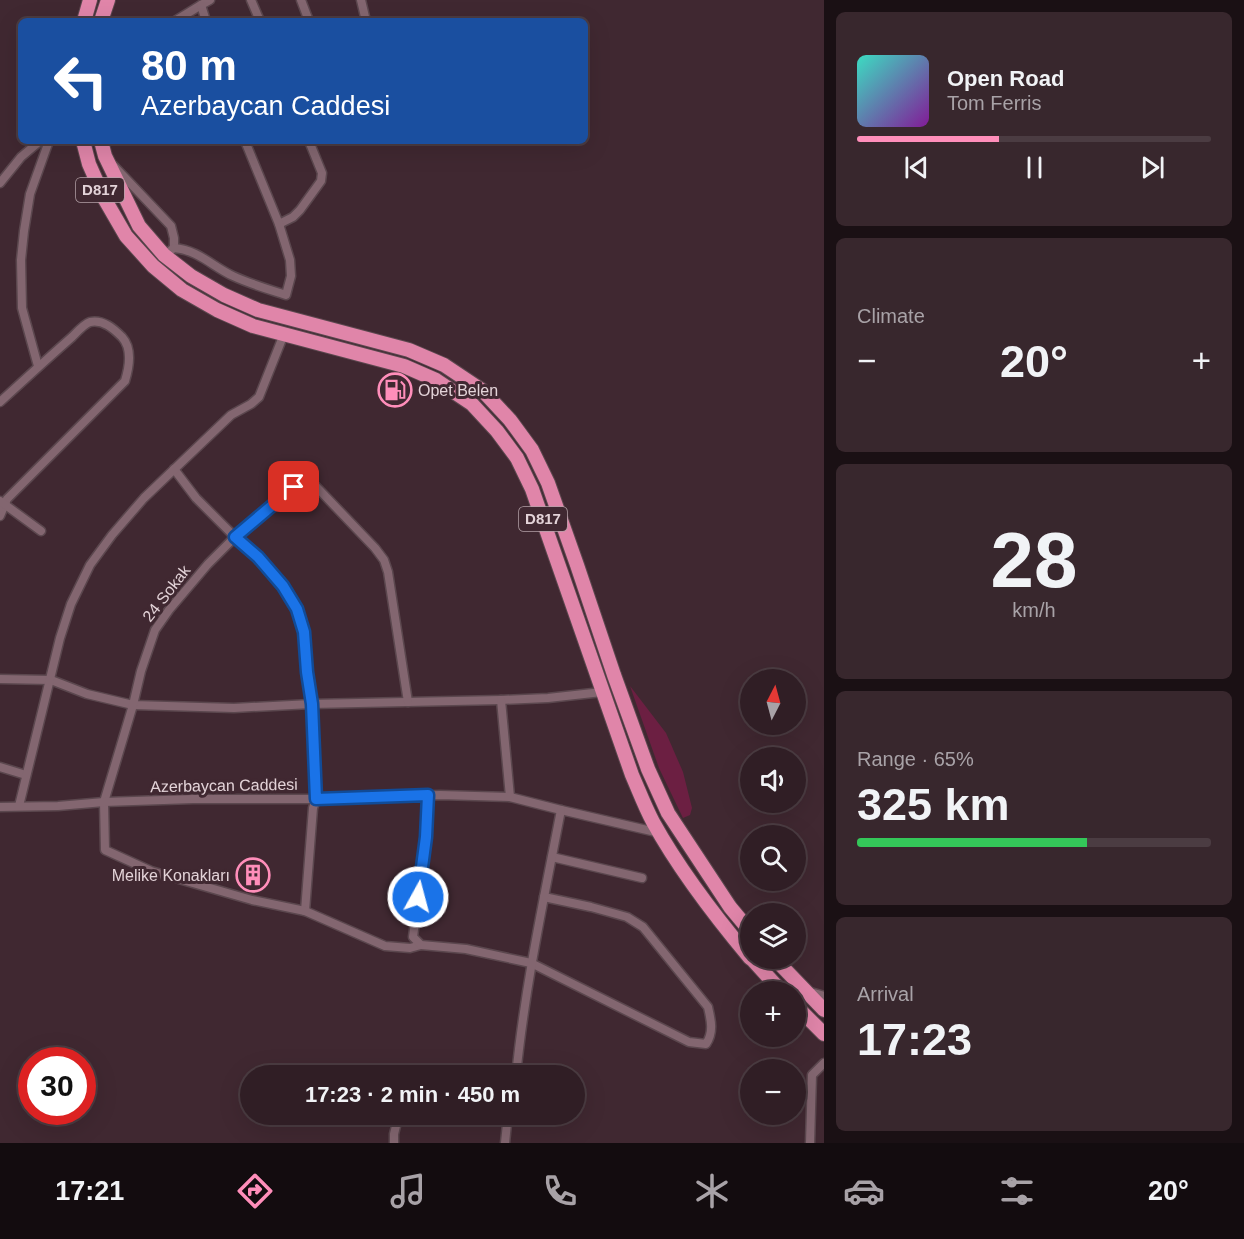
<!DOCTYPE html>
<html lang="en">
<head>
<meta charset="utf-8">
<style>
  :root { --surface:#301e25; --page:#38272d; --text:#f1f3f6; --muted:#a8a2a7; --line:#4b3c42; --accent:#ff8eba }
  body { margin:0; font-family:Arial,sans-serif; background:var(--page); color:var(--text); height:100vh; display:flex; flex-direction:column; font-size:22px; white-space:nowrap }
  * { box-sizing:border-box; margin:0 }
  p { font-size:20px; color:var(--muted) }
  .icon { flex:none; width:33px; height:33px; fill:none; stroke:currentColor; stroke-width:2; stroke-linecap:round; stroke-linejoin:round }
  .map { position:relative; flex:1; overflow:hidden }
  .sheet { display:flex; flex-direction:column; gap:12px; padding:12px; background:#1a1014; width:420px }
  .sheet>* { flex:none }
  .banner { position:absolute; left:18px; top:18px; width:570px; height:126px; border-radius:9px; box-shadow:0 6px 24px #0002,0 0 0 2px var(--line); background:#1a4fa0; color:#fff; overflow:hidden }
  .needle { width:39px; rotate:6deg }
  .controls { position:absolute; left:740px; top:669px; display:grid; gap:12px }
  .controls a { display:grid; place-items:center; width:66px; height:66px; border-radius:50%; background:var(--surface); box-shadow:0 6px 24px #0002,0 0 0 2px var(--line); font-size:30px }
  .speed { position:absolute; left:18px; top:1047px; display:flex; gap:12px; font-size:30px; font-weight:700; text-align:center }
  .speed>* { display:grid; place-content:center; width:78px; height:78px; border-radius:50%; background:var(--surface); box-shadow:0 6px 24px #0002,0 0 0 2px var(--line); line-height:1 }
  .speed .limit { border:9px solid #d22; background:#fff; color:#111 }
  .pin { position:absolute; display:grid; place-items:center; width:51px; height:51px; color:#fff; margin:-26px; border-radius:12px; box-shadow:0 3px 9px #0006 }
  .me { position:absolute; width:66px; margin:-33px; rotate:7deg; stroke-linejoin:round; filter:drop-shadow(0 0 4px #0008) }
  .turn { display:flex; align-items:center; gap:21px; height:126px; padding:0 24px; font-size:27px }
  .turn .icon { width:78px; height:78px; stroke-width:2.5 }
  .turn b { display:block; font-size:42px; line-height:51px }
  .big { font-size:45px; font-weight:600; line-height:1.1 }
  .sheet .widget { flex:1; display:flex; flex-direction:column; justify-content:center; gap:9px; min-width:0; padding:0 21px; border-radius:9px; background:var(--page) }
  .sheet .dial { align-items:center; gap:0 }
  .dial b { font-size:78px; line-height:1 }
  .song { display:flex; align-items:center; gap:18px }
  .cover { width:72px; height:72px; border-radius:9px; background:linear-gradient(135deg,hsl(170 70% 55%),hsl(290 70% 35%)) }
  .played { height:6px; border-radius:3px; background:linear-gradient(90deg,var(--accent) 40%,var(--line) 40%) }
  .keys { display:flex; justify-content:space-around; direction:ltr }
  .heat { display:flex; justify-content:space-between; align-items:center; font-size:33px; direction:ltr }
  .charge { height:9px; border-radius:4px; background:linear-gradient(90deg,#34c759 65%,var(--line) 0) }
  .trip { position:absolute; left:240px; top:1065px; width:345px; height:60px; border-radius:30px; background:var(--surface); box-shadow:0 6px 24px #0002,0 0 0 2px var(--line); font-weight:600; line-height:60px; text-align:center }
  .tabs { display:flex; height:96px; justify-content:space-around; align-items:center; background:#130c0f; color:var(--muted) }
  .tabs .icon { width:42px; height:42px }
  .tabs .active { color:var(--accent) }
  .tabs b { font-size:27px; color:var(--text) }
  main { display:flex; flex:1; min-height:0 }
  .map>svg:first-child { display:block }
  .green { fill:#6c1f42 }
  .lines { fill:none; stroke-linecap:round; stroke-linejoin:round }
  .minor-casing { stroke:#5b474e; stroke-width:11 }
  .trunk-casing { stroke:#5b474e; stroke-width:16 }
  .minor { stroke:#836670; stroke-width:8 }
  .trunk { stroke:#e085a9; stroke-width:14 }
  .route-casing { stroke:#114b97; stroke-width:15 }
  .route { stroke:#1a73e8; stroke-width:10 }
  .labels { text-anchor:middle; stroke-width:6; stroke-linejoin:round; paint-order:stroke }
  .shield { fill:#402831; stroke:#b2a0a6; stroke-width:1.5 }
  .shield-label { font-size:15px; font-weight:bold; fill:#e3d3d8 }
  .poi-label { font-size:16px; fill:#e3d3d8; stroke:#402831; text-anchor:start }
  .street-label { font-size:16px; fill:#e3d3d8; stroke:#402831 }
</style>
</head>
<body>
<main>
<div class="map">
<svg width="824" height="1143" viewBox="0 0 824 1143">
  <rect width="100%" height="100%" fill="#402831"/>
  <polygon class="green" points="630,686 666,733 683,772 692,808 690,815 683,818 659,768"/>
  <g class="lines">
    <g class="minor-casing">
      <g id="minor">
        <polyline points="251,0 260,21"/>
        <polyline points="301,0 309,21"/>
        <polyline points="361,0 366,21"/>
        <polyline points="175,21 201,5"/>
        <polyline points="206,21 201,5 210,0"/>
        <polyline points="113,165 171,226 174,238 174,248"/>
        <polyline points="0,183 21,157 40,141"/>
        <polyline points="279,224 293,217 300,210 321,181 322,173 309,141"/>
        <path d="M162 257 174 248C198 250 212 266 233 276 250 284 268 289 286 295L291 276 290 260 279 224 245 141"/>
        <polyline points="38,366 22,308 21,260 24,231 30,194 49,141"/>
        <path d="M0 402C24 380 48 358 72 337 77 332 84 324 90 322 103 319 114 329 122 337 133 349 129 368 125 381L7 499 0 516"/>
        <polyline points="174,469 196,498 235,537 258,557 283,586 297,609 304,632 307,672 311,704 316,799 313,808 305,911"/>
        <polyline points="0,501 41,531"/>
        <polyline points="0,679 51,680 87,694 133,705 234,708 311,704 501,700 548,698 602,692"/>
        <polyline points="501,700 510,797"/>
        <polyline points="408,702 388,572 384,560 375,548 306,476 269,509 235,537 208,564 169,610 155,630 141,671 133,705 104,802 105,850 151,871 252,900 305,911 385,946 410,948 421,945"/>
        <polyline points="0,767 26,775"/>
        <path d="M428 795 426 837 413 937 421 945 466 949 531 963 689 1042 706 1044C714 1032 711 1020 708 1007L643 927 627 917 591 907 544 897"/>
        <polyline points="19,806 60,638 71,604 90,565 112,535 144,498 231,415 251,404 259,397 284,334"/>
        <polyline points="0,807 58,806 104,802 193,799 316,799 440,795 510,797 561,810 660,833"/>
        <polyline points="552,857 642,878"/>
        <polyline points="807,991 824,996"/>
        <polyline points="417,1076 427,1072 477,1076"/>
        <path d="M516 1076C525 986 544 898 561 810"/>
        <polyline points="394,1143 394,1134 399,1114"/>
        <polyline points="505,1143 508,1114"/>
        <polyline points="810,1143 812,1075 824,1063"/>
      </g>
    </g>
    <g class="trunk-casing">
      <g id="trunk">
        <polyline points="84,21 90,0"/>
        <polyline points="101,21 108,0"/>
        <path d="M83 141 89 164 104 198 126 236 153 266 182 290 217 310 253 326 404 366 436 380 472 404 497 431 517 458 532 489 632 775C639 791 645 807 653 822 680 871 714 915 750 958"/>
        <polyline points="101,141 105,156 139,226 164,255 191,276 224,295 258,310 409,350 444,365 483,391 510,420 532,450 548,483 577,565 614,675 648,769 668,813 730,907 750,931"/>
        <polyline points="751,958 782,992"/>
        <polyline points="774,958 824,1010"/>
        <polyline points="795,1005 824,1034"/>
      </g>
    </g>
    <use href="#minor" class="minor"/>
    <use href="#trunk" class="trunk"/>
  </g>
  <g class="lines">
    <g class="route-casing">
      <polyline id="route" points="294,487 235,537 258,557 283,586 297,609 304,632 307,672 312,704 316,799 428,795 426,837 418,897"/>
    </g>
    <use href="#route" class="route"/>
  </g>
  <defs>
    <g id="fuel-ring" transform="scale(1.725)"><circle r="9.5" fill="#402831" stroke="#ff8eba" stroke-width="1.5"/><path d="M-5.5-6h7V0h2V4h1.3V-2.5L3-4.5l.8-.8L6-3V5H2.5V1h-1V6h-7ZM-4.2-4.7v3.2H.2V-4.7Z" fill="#ff8eba"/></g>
    <g id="building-ring" transform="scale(1.725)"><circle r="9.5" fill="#402831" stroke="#ff8eba" stroke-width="1.5"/><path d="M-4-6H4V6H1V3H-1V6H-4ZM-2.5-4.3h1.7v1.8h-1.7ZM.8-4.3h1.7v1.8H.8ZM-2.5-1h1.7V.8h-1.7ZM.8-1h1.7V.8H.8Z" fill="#ff8eba"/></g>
  </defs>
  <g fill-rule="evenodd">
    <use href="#fuel-ring" x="395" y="390"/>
    <use href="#building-ring" x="253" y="875"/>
  </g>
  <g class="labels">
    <g class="shield">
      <rect x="76" y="178" width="48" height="24" rx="4.5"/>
      <rect x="519" y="507" width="48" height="24" rx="4.5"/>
    </g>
    <g class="shield-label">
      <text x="100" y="195">D817</text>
      <text x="543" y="524">D817</text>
    </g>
    <g class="poi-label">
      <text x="418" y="396">Opet Belen</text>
      <text x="230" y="881" text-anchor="end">Melike Konakları</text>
    </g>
    <g class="street-label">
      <text transform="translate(166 593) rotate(-52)" y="6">24 Sokak</text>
      <text transform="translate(224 785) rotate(-1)" y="6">Azerbaycan Caddesi</text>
    </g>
  </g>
</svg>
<div class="controls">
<a><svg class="needle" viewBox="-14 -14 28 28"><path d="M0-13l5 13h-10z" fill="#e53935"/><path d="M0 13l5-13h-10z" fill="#a8a2a7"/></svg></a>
<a><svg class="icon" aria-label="sound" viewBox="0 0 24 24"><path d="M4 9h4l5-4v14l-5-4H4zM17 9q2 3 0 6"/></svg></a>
<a><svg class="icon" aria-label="search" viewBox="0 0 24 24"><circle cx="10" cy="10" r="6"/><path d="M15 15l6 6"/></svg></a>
<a><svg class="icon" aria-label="layers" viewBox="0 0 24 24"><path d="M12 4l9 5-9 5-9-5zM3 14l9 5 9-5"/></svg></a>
<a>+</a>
<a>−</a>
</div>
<div class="speed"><div class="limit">30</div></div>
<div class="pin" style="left:294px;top:487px;background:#d93025"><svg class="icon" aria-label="arrive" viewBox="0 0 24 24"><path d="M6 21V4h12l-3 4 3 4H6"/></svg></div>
<svg class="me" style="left:418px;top:897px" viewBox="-20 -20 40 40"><circle r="17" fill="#1a73e8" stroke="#fff" stroke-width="3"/><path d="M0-11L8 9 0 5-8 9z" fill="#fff"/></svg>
<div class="trip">17:23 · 2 min · 450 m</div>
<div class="banner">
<div class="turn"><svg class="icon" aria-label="left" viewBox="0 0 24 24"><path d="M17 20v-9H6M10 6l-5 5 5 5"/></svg><div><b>80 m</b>Azerbaycan Caddesi</div></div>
</div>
</div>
<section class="sheet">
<div class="widget">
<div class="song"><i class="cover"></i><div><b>Open Road</b><p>Tom Ferris</p></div></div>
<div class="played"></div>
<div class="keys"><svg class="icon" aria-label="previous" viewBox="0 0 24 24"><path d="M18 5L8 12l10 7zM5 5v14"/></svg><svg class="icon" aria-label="pause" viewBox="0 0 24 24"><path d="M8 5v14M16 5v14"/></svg><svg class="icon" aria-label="next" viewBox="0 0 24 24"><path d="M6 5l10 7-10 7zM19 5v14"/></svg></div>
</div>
<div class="widget"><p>Climate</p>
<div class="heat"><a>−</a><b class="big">20°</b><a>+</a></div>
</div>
<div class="widget dial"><b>28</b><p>km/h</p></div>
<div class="widget"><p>Range · 65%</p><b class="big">325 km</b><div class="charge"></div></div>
<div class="widget"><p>Arrival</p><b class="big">17:23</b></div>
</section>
</main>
<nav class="tabs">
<b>17:21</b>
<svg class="icon active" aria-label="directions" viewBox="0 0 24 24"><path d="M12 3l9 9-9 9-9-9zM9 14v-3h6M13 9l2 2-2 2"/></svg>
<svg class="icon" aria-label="music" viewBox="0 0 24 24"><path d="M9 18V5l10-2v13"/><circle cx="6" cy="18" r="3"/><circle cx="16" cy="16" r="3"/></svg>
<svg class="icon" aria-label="phone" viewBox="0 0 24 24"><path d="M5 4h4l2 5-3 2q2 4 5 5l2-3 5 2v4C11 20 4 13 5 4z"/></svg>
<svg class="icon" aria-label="climate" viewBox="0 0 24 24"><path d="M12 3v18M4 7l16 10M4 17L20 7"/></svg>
<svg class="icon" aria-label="car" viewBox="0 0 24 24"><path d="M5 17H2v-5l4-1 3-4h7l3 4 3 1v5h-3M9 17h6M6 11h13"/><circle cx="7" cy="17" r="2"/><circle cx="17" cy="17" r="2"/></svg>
<svg class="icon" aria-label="filters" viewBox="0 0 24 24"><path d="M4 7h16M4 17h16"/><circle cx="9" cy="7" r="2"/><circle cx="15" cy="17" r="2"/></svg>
<b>20°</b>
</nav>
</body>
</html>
